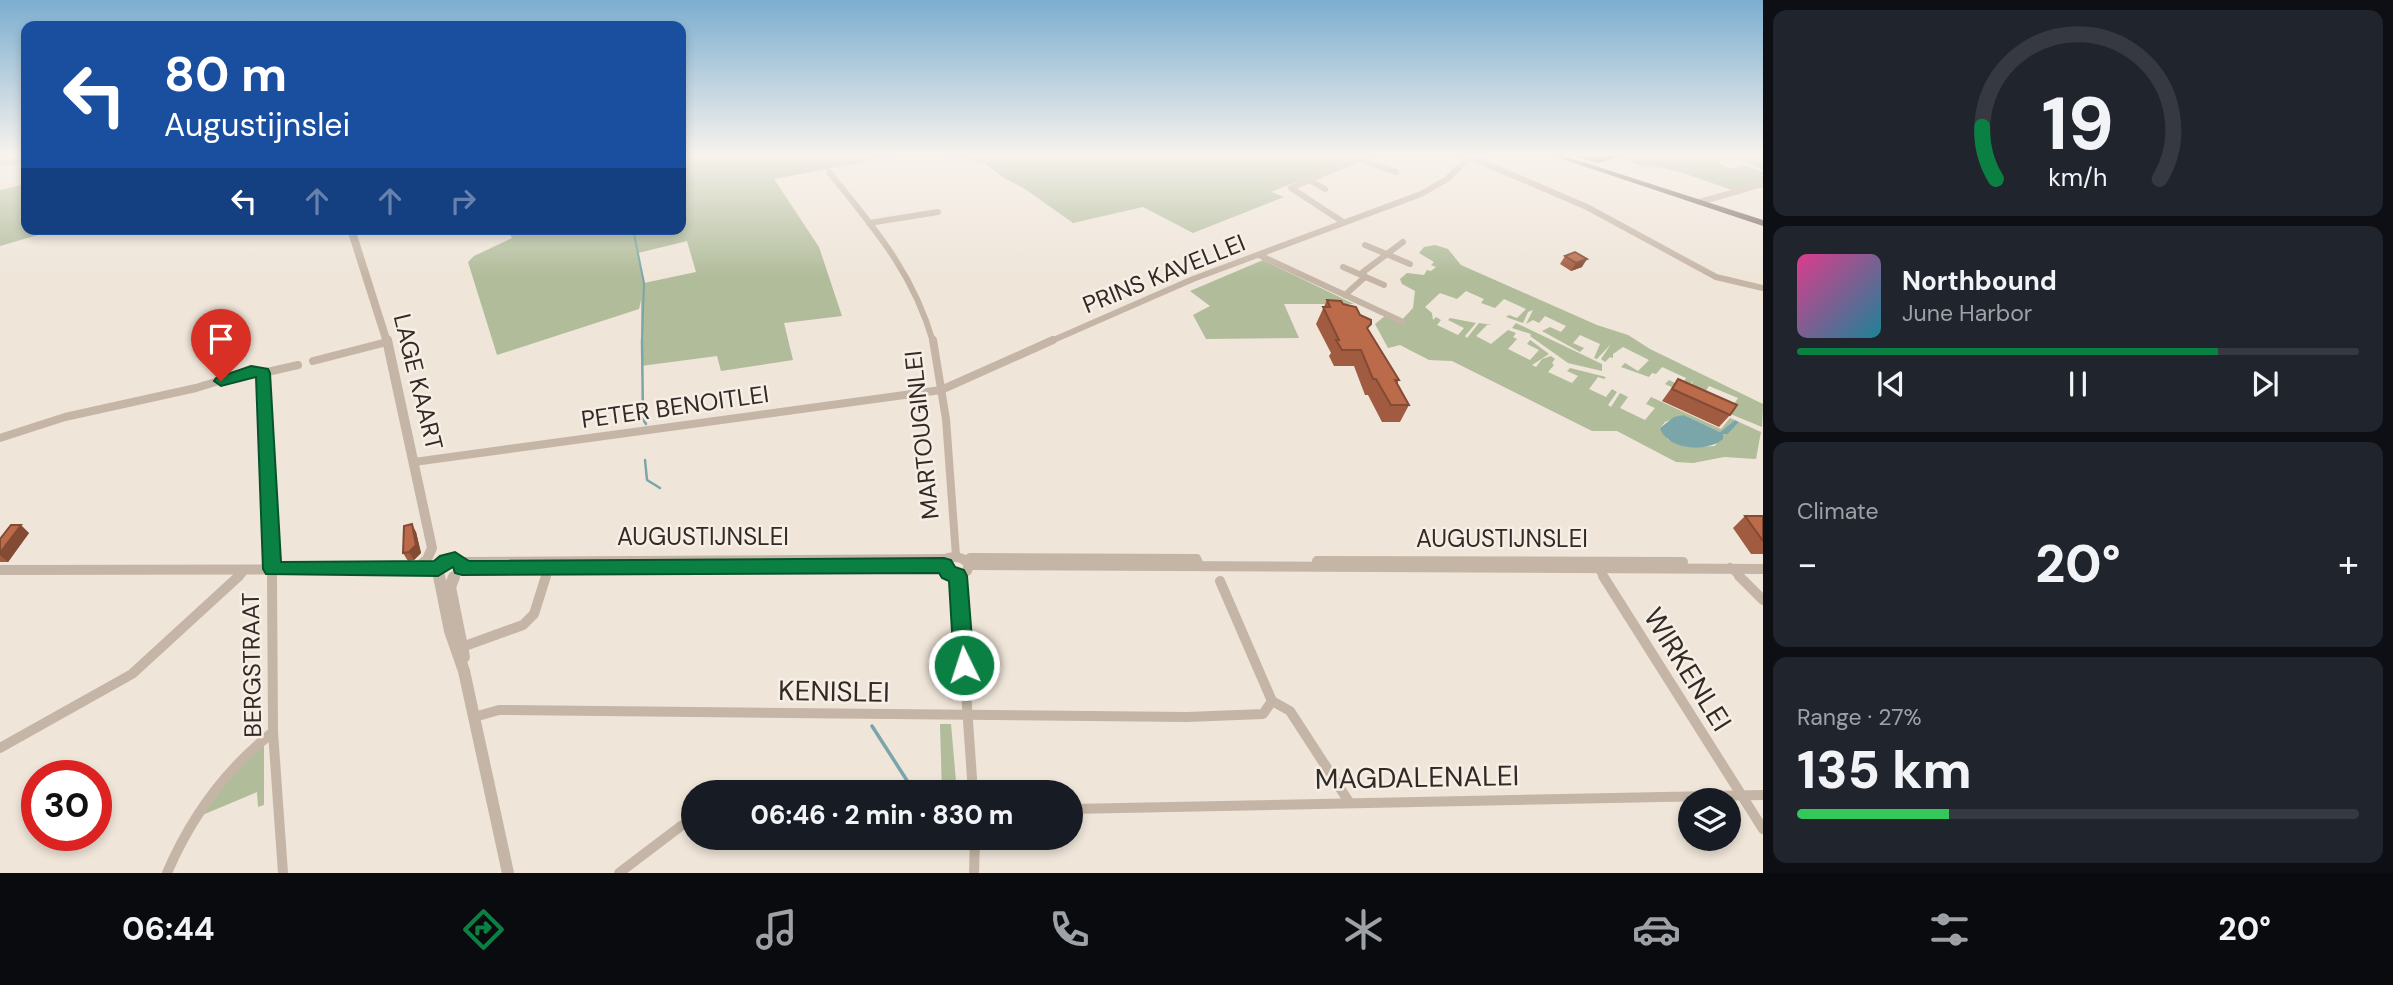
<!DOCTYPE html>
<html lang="en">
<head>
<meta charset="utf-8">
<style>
  :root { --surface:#171b24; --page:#20242c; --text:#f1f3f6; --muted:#9ea1a6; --line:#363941; --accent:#0b8043 }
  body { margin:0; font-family:"DM Sans",sans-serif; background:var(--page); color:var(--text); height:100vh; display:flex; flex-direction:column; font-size:26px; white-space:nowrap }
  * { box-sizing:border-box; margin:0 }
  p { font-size:23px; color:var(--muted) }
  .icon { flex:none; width:38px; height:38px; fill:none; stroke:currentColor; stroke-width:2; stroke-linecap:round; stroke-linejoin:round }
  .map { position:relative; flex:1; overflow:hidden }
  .sheet { display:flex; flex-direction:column; gap:10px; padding:10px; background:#0d0f14; width:630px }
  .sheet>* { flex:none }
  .banner { position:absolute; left:21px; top:21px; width:665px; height:214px; border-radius:14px; box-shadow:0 4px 10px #0003; background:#1a4fa0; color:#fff; overflow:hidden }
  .buttons { position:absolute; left:1678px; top:788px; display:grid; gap:14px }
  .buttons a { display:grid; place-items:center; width:63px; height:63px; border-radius:50%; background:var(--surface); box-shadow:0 4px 10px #0003; font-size:35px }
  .speed { position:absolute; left:21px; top:760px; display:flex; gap:14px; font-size:35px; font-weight:700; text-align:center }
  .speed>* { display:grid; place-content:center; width:91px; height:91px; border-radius:50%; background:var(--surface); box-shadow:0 4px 10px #0003; line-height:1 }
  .speed .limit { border:10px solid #d22; background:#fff; color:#111 }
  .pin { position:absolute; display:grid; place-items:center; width:60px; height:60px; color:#fff; margin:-72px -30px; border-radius:50% 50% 50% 0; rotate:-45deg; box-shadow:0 0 7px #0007 }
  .pin .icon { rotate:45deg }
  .me { position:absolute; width:77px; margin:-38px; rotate:356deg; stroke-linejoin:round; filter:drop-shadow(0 0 5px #0008) }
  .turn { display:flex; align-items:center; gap:24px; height:147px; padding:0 28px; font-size:32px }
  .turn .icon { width:91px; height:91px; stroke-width:2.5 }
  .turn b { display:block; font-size:49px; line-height:60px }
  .lanes { display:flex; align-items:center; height:66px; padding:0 28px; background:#0003; justify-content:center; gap:35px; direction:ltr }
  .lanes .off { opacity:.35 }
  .big { font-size:52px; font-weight:800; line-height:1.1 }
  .sheet .tile { flex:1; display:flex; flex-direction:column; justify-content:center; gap:10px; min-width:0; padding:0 24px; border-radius:14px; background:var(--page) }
  .sheet .dial { align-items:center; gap:0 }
  .dial svg { height:182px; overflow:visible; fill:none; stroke:var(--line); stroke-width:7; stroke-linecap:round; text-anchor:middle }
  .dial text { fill:var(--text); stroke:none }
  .song { display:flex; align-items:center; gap:21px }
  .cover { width:84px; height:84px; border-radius:10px; background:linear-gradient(135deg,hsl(330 70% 55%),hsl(190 70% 35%)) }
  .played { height:7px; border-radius:4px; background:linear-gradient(90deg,var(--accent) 75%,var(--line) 75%) }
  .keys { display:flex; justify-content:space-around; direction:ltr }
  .heat { display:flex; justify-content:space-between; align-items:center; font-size:38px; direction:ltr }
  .charge { height:10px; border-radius:5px; background:linear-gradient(90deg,#34c759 27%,var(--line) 0) }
  .trip { position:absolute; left:681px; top:780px; width:402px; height:70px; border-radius:35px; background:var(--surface); box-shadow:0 4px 10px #0003; font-weight:800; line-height:70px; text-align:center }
  .tab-bar { display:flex; height:112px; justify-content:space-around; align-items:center; background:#090b0e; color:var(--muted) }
  .tab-bar .icon { width:49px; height:49px }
  .tab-bar .active { color:var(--accent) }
  .tab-bar b { font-size:32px; color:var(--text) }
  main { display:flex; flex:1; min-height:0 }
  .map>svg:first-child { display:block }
  .green { fill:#b0bc9a; fill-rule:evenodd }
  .water { fill:#7aa5a9 }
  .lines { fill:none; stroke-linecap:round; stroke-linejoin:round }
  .stream-far2 { stroke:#7aa5a9; stroke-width:2 }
  .stream-far1 { stroke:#7aa5a9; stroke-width:2.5 }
  .stream { stroke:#7aa5a9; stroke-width:3.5 }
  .minor-far2 { stroke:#c5b5a6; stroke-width:6 }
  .minor-far1 { stroke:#c5b5a6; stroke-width:8 }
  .minor { stroke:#c5b5a6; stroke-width:10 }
  .tertiary-far2 { stroke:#c5b5a6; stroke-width:8 }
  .tertiary-far1 { stroke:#c5b5a6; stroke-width:10 }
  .tertiary { stroke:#c5b5a6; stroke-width:12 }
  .primary { fill:#736259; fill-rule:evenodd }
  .wall { fill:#a15b40 }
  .shaded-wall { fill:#834a34 }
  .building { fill:#bb6a4a; stroke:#834a34; stroke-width:2 }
  .route { fill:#0b8043; stroke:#07532c; stroke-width:2 }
  .labels { text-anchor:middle; stroke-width:5; stroke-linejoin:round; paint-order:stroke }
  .street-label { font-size:24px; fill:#322a26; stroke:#f7efe5 }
  .near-street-label { font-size:28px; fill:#322a26; stroke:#f7efe5 }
</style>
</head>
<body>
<main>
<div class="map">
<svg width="1763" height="873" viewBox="0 0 1763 873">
  <rect width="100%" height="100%" fill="#efe5d9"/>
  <g class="green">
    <path d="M681 155H901L774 179 819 247 842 316 784 323 793 360 721 371 717 356 641 366V300L639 309 497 355 468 262 474 256 512 238 507 229H681ZM687 241 696 272 644 283 638 253Z"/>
    <polygon points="940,155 1252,155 1266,159 1277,155 1363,155 1271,192 1284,197 1193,233 1143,207 1073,223 1025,189 1004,178 985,163"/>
    <path d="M1628 155H1763V170C1749 163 1730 155 1718 163L1730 169 1745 165 1763 172V181L1732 190 1680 172 1648 165 1645 167 1617 158Z"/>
    <polygon points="26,184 26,229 58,229 0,246 0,190"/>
    <polygon points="1435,245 1448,249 1461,265 1597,325 1628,335 1650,349 1763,404 1762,427 1728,413 1738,398 1709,386 1700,400 1691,387 1693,380 1685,393 1665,384 1669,380 1681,386 1686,378 1662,367 1656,374 1652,373 1649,377 1621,367 1625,363 1638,371 1649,360 1623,347 1613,354 1613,358 1610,357 1605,362 1601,359 1611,344 1597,359 1594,358 1600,344 1580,335 1573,343 1584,348 1580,352 1542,331 1550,327 1561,332 1566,326 1545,316 1539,323 1533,320 1526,324 1533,310 1528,312 1523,323 1506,317 1509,315 1517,318 1526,309 1504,299 1495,308 1481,303 1484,299 1466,291 1457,299 1440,293 1425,307 1432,313 1433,320 1436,317 1441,320 1437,325 1458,335 1464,328 1448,320 1450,318 1476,323 1465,336 1467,338 1479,323 1492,325 1487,325 1476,336 1491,344 1508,330 1516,333 1513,337 1517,339 1508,349 1530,360 1539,350 1527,344 1530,340 1533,342 1549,354 1532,365 1536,367 1542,359 1551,356 1555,359 1552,363 1554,365 1548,372 1572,383 1578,376 1567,371 1570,368 1606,377 1604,379 1598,377 1589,389 1606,397 1612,389 1617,392 1608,405 1611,407 1620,393 1628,397 1620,408 1645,420 1655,408 1646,404 1651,397 1721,429 1730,418 1735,420 1720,432 1684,415 1665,422 1660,428 1668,440 1695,447 1715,446 1722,434 1728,434 1739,422 1761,432 1756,459 1724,457 1693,463 1676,462 1617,431 1592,431 1452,361 1429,360 1400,345 1388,348 1375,324 1385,316 1400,322 1413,308 1415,291 1402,284 1400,279 1407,273 1424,275 1427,270 1431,271 1436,267 1431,265 1434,262 1419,253 1424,247"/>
    <polygon points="1263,260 1354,304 1284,304 1299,338 1206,339 1193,315 1210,306 1190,291"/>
    <polygon points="1516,323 1602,364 1602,371 1568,363 1530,336 1531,334 1512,328"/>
    <polygon points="940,724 951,724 957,793 942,793"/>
    <polygon points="264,743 264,805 258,807 257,792 200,816 230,777"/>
  </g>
  <path class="water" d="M1684 415 1720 432 1735 420 1739 422 1728 434H1723V439C1707 453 1667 450 1660 428L1674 417Z"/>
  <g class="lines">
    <polyline class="stream-far2" points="633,229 644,283 642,342"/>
    <g class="stream-far1">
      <polyline points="642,340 643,419 646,424"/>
      <polyline points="645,460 647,480 660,488"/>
    </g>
    <polyline class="stream" points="872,726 915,793"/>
    <g class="minor-far2">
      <polyline points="1470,157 1587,207 1716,277 1763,288"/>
      <polyline points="0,163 26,160"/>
      <path d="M829 172C874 228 913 272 933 342"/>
      <polyline points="1309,180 1359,159 1396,172"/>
      <polyline points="1325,189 1309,180 1291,188 1343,222"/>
      <polyline points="1700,202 1763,184"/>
      <polyline points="869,223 938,212"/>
      <polyline points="1365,245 1410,264"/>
      <polyline points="1259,255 1403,322"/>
      <polyline points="1343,267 1384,285"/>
      <polyline points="1345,295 1365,277 1363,272 1403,242"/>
      <polyline points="1049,342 1193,279 1421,194 1447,179 1472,155"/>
    </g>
    <g class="minor-far1">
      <polyline points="933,340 946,419 956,556"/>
      <polyline points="313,361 387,342"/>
      <polyline points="263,373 272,578"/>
      <polyline points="0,438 65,417 196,388 251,371 263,373 298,365"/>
      <polyline points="414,462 941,390 1053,340"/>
      <polyline points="966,560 970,557 1197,558 1200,565"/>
      <polyline points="459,561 948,558"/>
      <polyline points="1730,567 1741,578"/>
      <polyline points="1598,568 1604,578"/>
      <polyline points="238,578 246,569"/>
      <polyline points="545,578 548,568"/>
    </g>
    <g class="minor">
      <polyline points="272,576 273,732 283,873"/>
      <polyline points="958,576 973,793"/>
      <polyline points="1603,576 1763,829"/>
      <polyline points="1739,576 1763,600"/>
      <polyline points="1220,581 1272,701 1290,711 1349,802"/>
      <polyline points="462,647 523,625 534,614 546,576"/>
      <polyline points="474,717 499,710 1187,717 1263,714 1272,701"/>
      <polyline points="0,748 132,674 239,576"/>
      <polyline points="1071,809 1763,795"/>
      <path d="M167 873C191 817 225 770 273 732"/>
      <polyline points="619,873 681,826 693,821"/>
      <polyline points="974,873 975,838"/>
    </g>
    <polyline class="tertiary-far2" points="351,229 387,342"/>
    <g class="tertiary-far1">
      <polyline points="387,340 432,548 427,559 415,569"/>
      <polyline points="1317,561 1683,562"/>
      <polyline points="969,565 1763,569"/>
      <polyline points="944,566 949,573 958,576 967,571 969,565"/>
      <path d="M944 566 948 558C957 556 964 557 969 565"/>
      <polyline points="462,568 944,566"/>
      <polyline points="438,569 440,578"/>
      <polyline points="438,569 446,561 455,559 462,564 462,568"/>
      <polyline points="0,570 438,569"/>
    </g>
    <g class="tertiary">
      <polyline points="439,576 450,631 464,671 508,873"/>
      <polyline points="454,577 450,587 464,657"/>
    </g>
    <polygon class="primary" points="1550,155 1561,155 1763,220 1763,226"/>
  </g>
  <g class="wall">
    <polygon points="1571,155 1628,155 1597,163"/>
    <polygon points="1565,256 1582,267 1571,271 1560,264"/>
    <polygon points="1327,300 1343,304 1368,330 1399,380 1397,384 1409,405 1400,422 1382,422 1368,395 1365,395 1354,366 1334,366 1329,356 1331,353 1316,324"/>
    <polygon points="1678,379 1730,415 1719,427 1662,401"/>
    <polygon points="1745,516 1763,516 1763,554 1751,554 1733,528"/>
    <polygon points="416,532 421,553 414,560 408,561 403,553"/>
    <polygon points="29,533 8,562 0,562 0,539"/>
  </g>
  <g class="shaded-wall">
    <polygon points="1602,155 1628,155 1597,163"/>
    <polygon points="1587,259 1582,267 1571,271 1576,263"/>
    <polygon points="412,524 416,532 421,553 414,560 409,552"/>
    <polygon points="21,525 29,533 8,562 0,555 0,553"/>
  </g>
  <g class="building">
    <polygon points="1575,252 1587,259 1576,263 1565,256"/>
    <polygon points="1327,300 1341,301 1343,304 1356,307 1360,315 1371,320 1371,324 1367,328 1399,380 1395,380 1409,405 1391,405 1376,379 1373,379 1361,350 1342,350 1336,340 1339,340 1323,307 1330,307"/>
    <polygon points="1678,379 1737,405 1730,415 1672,389"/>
    <polygon points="1745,516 1763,516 1763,541"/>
    <polygon points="412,524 416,545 409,552 403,553 404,526"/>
    <polygon points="11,525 21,525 0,553 0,539"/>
  </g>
  <linearGradient id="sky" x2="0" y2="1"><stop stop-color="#7caecf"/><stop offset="0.56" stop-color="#f8f3ee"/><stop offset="1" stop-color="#f8f3ee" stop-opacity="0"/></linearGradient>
  <rect width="1763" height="277" fill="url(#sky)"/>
  <polygon class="route" points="251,366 268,369 270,373 281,562 434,561 440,556 455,552 469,561 944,558 951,560 955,567 964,570 967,576 974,665 971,671 964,673 957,671 954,665 949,581 942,578 939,573 462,575 455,573 453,567 438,576 266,574 263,569 256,377 221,386 214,381 216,378"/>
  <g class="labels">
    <g class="street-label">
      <text transform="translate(1164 274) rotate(-22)" y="8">PRINS KAVELLEI</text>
      <text transform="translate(418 382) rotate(76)" y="8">LAGE KAART</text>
      <text transform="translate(675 407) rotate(-8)" y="8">PETER BENOITLEI</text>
      <text transform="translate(922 435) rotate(-96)" y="8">MARTOUGINLEI</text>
      <text x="703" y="545">AUGUSTIJNSLEI</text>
      <text x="1502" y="547">AUGUSTIJNSLEI</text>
      <text transform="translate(252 665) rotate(-91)" y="8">BERGSTRAAT</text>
    </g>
    <g class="near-street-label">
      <text transform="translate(1688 669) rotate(58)" y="10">WIRKENLEI</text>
      <text transform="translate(834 691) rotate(1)" y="10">KENISLEI</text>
      <text transform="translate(1417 777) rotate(-1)" y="10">MAGDALENALEI</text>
    </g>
  </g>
</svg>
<div class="buttons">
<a><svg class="icon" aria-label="layers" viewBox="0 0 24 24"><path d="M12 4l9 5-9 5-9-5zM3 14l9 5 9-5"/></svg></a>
</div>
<div class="speed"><div class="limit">30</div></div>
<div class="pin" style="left:221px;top:381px;background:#d93025"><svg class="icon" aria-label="arrive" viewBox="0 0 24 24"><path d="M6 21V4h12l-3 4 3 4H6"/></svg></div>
<svg class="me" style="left:964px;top:665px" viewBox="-20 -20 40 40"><circle r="17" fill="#0b8043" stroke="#fff" stroke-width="3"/><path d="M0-11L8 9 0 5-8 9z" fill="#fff"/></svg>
<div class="trip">06:46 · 2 min · 830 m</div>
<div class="banner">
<div class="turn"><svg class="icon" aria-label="left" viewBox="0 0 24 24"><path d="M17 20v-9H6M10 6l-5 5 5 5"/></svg><div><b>80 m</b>Augustijnslei</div></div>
<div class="lanes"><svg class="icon" aria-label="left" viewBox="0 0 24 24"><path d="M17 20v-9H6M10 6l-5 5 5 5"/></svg><svg class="icon off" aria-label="ahead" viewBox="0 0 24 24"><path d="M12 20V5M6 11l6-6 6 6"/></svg><svg class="icon off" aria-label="ahead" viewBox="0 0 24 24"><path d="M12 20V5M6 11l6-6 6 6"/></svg><svg class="icon off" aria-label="right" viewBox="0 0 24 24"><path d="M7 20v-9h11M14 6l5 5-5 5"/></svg></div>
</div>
</div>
<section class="sheet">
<div class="tile dial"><svg viewBox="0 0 100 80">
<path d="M14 69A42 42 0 1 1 86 69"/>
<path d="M14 69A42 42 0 0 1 8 46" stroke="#0b8043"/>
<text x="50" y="56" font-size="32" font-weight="700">19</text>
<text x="50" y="72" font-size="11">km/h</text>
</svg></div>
<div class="tile">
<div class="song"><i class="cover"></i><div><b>Northbound</b><p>June Harbor</p></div></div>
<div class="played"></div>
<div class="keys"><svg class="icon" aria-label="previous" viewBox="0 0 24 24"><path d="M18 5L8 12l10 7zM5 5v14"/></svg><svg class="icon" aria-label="pause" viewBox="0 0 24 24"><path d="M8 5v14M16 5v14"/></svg><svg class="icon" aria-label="next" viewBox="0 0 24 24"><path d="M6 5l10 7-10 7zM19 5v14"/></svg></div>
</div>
<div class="tile"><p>Climate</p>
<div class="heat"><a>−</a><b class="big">20°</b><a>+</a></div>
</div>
<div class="tile"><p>Range · 27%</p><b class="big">135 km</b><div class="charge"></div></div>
</section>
</main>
<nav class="tab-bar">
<b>06:44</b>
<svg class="icon active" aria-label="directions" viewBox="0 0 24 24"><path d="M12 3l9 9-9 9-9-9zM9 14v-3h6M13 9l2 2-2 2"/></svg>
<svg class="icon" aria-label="music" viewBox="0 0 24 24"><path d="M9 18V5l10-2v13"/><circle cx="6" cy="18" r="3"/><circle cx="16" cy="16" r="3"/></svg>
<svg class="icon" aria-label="phone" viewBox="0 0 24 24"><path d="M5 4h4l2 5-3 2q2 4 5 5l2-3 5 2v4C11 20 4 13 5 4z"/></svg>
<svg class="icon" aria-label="climate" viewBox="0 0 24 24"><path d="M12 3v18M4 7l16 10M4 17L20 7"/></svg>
<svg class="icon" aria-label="car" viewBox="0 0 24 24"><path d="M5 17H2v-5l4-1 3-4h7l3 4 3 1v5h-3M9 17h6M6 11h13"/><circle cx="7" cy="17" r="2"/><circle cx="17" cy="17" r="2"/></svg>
<svg class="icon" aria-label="filters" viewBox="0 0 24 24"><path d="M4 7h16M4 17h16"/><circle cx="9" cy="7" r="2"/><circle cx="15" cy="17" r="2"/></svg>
<b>20°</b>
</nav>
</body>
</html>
